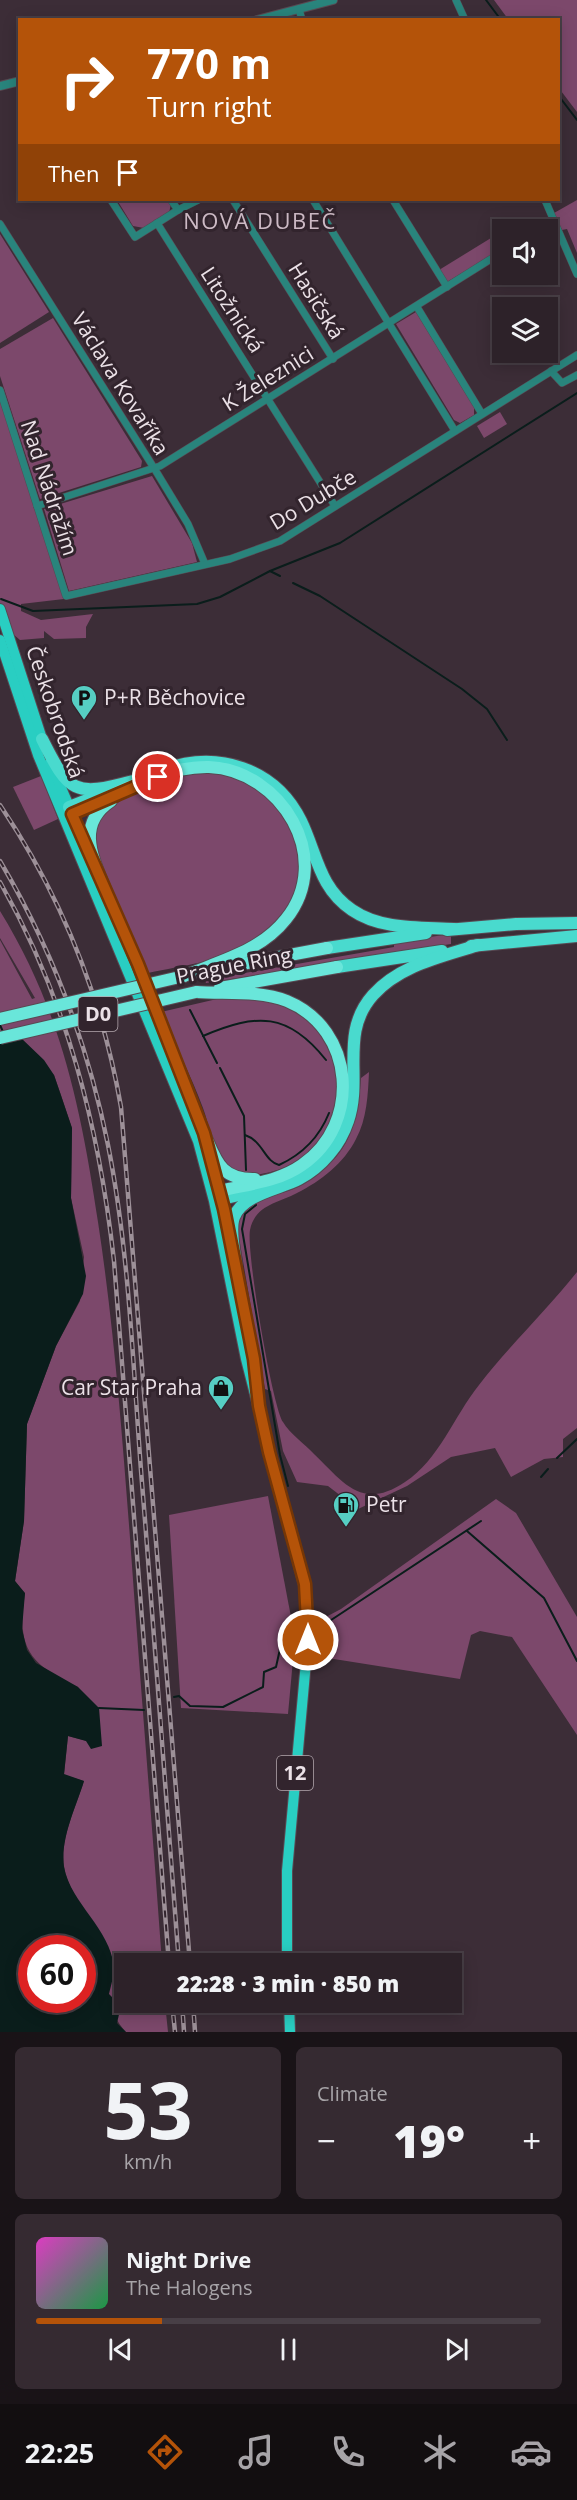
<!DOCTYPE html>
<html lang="en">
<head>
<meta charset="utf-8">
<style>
  :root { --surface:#2d2229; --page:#352a31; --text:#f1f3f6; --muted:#a7a4a8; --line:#483f46; --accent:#b45309 }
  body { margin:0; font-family:"Open Sans",sans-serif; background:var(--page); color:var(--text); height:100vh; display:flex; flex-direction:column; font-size:22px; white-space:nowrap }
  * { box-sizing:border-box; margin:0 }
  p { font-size:20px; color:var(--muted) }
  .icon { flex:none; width:33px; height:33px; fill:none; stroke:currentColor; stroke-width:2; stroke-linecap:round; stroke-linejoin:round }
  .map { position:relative; height:2032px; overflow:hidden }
  .drawer { display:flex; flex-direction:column; gap:15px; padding:15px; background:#191317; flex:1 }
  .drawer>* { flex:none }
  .banner { position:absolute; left:18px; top:18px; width:542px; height:183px; border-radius:0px; box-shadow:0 3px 15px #0003,0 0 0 2px var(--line); background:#b45309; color:#fff; overflow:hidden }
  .buttons { position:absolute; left:492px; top:219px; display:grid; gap:12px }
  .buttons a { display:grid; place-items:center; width:66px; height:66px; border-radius:0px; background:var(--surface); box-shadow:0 3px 15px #0003,0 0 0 2px var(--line); font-size:30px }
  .speed { position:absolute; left:18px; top:1935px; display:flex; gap:12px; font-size:30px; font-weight:700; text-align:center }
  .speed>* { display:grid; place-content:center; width:78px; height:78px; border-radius:50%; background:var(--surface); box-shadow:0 3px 15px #0003,0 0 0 2px var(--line); line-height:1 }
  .speed .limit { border:9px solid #d22; background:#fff; color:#111 }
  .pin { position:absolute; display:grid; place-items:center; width:51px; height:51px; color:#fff; margin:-26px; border:3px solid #fff; border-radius:50%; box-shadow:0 2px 6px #0007 }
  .me { position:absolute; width:66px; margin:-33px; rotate:0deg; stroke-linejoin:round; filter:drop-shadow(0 0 4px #0008) }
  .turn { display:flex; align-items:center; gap:21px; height:126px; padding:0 30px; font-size:27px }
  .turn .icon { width:78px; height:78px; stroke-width:2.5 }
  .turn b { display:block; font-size:42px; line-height:51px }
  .then { display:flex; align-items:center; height:57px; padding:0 30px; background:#0003; gap:12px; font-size:22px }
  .big { font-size:45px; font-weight:800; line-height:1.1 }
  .drawer .widget { flex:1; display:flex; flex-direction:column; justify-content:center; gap:9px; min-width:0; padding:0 21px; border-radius:9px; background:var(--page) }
  .drawer .dial { align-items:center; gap:0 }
  .dial b { font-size:78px; line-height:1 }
  .song { display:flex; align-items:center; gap:18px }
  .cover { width:72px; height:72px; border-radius:9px; background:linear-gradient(135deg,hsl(310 70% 55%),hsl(140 70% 35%)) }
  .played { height:6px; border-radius:3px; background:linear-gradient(90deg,var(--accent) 25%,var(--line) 25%) }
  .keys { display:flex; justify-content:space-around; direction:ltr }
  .heat { display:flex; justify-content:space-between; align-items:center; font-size:33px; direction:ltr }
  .drawer .tiles { flex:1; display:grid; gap:15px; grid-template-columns:1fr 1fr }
  .widget:last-child { grid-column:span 2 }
  .trip { position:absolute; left:114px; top:1953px; width:348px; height:60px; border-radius:0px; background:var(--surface); box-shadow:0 3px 15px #0003,0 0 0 2px var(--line); font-weight:800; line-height:60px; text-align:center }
  .tab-bar { display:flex; height:96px; justify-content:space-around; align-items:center; background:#120e10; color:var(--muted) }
  .tab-bar .icon { width:42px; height:42px }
  .tab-bar .current { color:var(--accent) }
  .tab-bar b { font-size:27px; color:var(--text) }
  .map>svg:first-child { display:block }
  .green { fill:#7c486b }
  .water { fill:#0a1d1b; fill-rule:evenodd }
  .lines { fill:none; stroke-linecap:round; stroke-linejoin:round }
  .stream { stroke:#0a1d1b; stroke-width:2 }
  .minor-casing { stroke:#584a53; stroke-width:8 }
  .tertiary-casing { stroke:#584a53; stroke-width:10 }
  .primary-casing { stroke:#584a53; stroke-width:12 }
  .trunk-casing { stroke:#584a53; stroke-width:14 }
  .motorway-casing { stroke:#584a53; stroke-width:14 }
  .minor { stroke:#29847c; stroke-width:7 }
  .tertiary { stroke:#29847c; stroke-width:8 }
  .primary { stroke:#29cec2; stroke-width:10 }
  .trunk { stroke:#49dace; stroke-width:12 }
  .motorway { stroke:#69e6da; stroke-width:12 }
  .rail-casing { stroke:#9d9098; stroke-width:4.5 }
  .rail { stroke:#32242d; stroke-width:2; stroke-dasharray:7; stroke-linecap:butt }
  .motorway-bridge-casing { stroke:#584a53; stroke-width:14; stroke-linecap:butt }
  .motorway-bridge { stroke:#69e6da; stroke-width:12 }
  .route-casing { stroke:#753606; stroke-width:15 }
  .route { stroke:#b45309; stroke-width:10 }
  .labels { text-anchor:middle; stroke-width:6; stroke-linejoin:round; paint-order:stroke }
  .shield { fill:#32242d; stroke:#b4a8af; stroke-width:1.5 }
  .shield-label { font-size:20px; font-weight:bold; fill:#ebe1e7 }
  .street-label { font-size:21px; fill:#ebe1e7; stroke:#32242d }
  .poi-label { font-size:21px; fill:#ebe1e7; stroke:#32242d; text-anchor:start }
  .neighbourhood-label { font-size:22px; letter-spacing:1.5px; fill:#cdbac5; stroke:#32242d }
</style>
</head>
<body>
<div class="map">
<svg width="577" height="2032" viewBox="0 0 577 2032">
  <rect width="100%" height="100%" fill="#3c2d37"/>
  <g class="green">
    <polygon points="494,0 577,0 577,112 558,87 558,20 508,19"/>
    <polygon points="117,200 168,200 171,204 169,213 144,228 133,226"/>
    <polygon points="577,200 577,253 567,229 562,230 554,213"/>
    <polygon points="0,234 49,312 0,343"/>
    <polygon points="491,238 497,252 447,282 439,270"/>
    <polygon points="416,312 474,407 474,415 460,423 454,420 396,324"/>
    <polygon points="53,318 142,461 141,467 40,499 0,376 0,349"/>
    <polygon points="0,398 64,599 21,604 21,611 41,620 93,614 86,627 86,638 54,639 44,631 44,638 20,640 13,634 0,603"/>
    <polygon points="500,412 507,424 484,438 477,426"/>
    <polygon points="152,476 192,543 197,562 69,591 44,509"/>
    <path d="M220 773C303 790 330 898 253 943 221 962 184 965 148 973L100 860 95 847 97 819C129 790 176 771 220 773Z"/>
    <polygon points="41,776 58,819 34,830 13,787"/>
    <path d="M0 911C61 1010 81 1108 98 1222 114 1327 122 1433 130 1538 140 1680 152 1822 162 1963L124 1964V2002L165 2003 168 2032H126C117 2023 110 2008 109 1995 108 1982 116 1973 112 1959 102 1927 68 1898 64 1866 60 1838 76 1807 84 1781L64 1775 68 1736 87 1741 78 1687C30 1665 16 1648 25 1594L15 1581 24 1521 27 1424 56 1346 80 1301 84 1257 71 1198 72 1128 61 1095 54 1075 0 1037V940L32 999 35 998 0 938Z"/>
    <polygon points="451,934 451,944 206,983 205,980 394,947 394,942"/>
    <path d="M241 998C257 1000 275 1000 290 1008 367 1047 345 1162 261 1174 253 1176 237 1176 230 1170 227 1167 223 1163 221 1160 212 1146 209 1124 203 1108 191 1075 174 1044 161 1012L217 999Z"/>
    <path d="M369 1072C368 1094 367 1119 356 1139 344 1163 321 1181 297 1193 278 1203 255 1205 250 1230 246 1251 272 1404 283 1422 290 1434 305 1444 314 1454 344 1483 362 1511 405 1482 439 1460 454 1416 479 1385 509 1346 546 1311 577 1272V1428L563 1439V1457L544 1459 511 1477 495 1448 451 1457 407 1486 358 1509 328 1486 297 1482 283 1451 271 1391 265 1389 237 1226C242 1197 279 1197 300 1186 314 1179 326 1168 336 1157 355 1135 359 1106 361 1078Z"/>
    <polygon points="268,1496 295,1638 288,1714 181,1708 169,1515"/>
    <polygon points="496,1499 516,1513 577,1617 577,1735 512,1637 480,1631 471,1635 460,1679 334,1659 322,1659 316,1664 314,1661 322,1619 341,1609"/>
  </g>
  <g class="water">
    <polygon points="506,296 510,307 502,308 502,315 499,316 493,301"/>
    <path d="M0 1037H20L44 1060 54 1075 72 1128 71 1198 86 1276 83 1294 56 1346 27 1424 24 1521 15 1581 25 1593 22 1629 27 1650 36 1663 78 1687 99 1708 102 1746 91 1749 86 1741 68 1736 64 1774 84 1781C76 1807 60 1839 64 1867 71 1904 110 1928 114 1967 114 1975 111 1986 109 1994L121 2006 117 2023 126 2032H0ZM32 1948H82V2000H32Z"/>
  </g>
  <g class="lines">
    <g class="stream">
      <polyline points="486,0 501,20"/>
      <polyline points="558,95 577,120"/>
      <polyline points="270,571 280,576"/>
      <polyline points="293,583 320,596 462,689 487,709 507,740"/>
      <polyline points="1,599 33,611 197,604 220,597 270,571 340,543 577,393"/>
      <polyline points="190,1010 217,1063"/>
      <polyline points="0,1025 4,1034"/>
      <path d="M203 1036C257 1013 288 1012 326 1060"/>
      <polyline points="220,1068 244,1116 246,1170"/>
      <path d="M245 1135C263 1141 265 1162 279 1165 303 1154 319 1138 329 1113"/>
      <polyline points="256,1205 245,1214 242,1229 280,1455 288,1486"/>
      <polyline points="557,1458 577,1439"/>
      <polyline points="541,1477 548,1469"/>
      <polyline points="467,1531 544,1598 577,1661"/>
      <polyline points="319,1628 320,1619"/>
      <polyline points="316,1630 481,1521"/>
      <polyline points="174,1697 179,1696 190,1706 223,1707 263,1687 264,1672 276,1667 282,1640 287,1632 302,1631"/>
      <polyline points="99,1708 144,1710"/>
    </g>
    <g class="minor-casing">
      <g id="minor">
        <polyline points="456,0 465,20"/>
        <polyline points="299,9 302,20"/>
        <polyline points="111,200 135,237 178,210 171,200"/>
        <polyline points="233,200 333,359"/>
        <polyline points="313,200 455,431"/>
        <polyline points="393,200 447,287"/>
        <polyline points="545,200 577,274"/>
        <polyline points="178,210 198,200"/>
        <polyline points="157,223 335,506"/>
        <polyline points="0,224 154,468 188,524 205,564"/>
        <polyline points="538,230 553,219"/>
        <polyline points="417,307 482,414"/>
        <polyline points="551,371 562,383 577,375"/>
        <polyline points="0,390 66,596 230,559 280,541 577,355"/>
        <polyline points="37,506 160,466 502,252"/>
      </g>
    </g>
    <g class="tertiary-casing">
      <g id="tertiary">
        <polyline points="257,20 333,0"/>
        <polyline points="0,86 20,81"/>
      </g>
    </g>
    <g class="primary-casing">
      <g id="primary">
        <polyline points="0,609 44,745"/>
        <polyline points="0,640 38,755 198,1141 214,1201 246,1359 307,1597 308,1640 287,1871 287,1964"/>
        <polyline points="50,762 90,855"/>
        <polyline points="107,895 138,964 204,1133 229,1235"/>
        <polyline points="234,1259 256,1373"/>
        <polyline points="289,2002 290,2032"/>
      </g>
    </g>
    <g class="trunk-casing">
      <g id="trunk">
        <path d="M42 739C69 793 74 797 133 781"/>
        <path d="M163 770C217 750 275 768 301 821 317 854 319 888 352 910 381 930 420 927 454 929"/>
        <polyline points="69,807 102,794"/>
        <polyline points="447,930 516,924 577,923"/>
        <polyline points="471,946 577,936"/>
        <polyline points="327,948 426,933"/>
        <polyline points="337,967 442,951"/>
        <polyline points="222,1199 259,1190"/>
        <path d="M236 1266C235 1252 229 1230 234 1217 243 1194 280 1189 299 1179 322 1167 340 1145 348 1121 363 1078 339 1033 373 995 400 965 441 957 478 945"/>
      </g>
    </g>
    <g class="motorway-casing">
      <g id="motorway">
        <path d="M72 814C113 795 162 766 209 767 281 770 335 858 286 919 261 951 220 961 184 976"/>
        <path d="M110 902C98 867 71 827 111 801"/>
        <polyline points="215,969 327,948"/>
        <polyline points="220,988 337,967"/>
        <path d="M196 992C226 994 259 990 287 1001 355 1029 362 1124 302 1165 278 1182 248 1184 220 1191"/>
        <path d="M204 1133C216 1160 220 1180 255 1179"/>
      </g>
    </g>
    <use href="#minor" class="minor"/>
    <use href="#tertiary" class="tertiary"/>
    <use href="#primary" class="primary"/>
    <use href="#trunk" class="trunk"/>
    <use href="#motorway" class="motorway"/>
    <g class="rail-casing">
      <g id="rail">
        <path d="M0 805C62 897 102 998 121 1107L190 1964"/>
        <path d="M0 861C52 949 88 1045 108 1145 130 1256 133 1371 142 1483 155 1643 167 1803 179 1964"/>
        <path d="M0 882C67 1000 99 1127 114 1261L169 1964"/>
        <polyline points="172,2002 175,2032"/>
        <polyline points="182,2002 184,2032"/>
        <polyline points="193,2002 195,2032"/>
      </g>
    </g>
    <use href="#rail" class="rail"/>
    <g class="motorway-bridge-casing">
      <g id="motorway-bridge">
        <polyline points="0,1019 184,976"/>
        <polyline points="0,1038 196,992"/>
      </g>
    </g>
    <use href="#motorway-bridge" class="motorway-bridge"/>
  </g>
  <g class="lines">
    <g class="route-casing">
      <polyline id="route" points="158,777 72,814 138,964 204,1133 224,1209 254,1359 259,1406 269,1452 305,1584 308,1640"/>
    </g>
    <use href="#route" class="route"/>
  </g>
  <defs>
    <g id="parking-pin" transform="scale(1.35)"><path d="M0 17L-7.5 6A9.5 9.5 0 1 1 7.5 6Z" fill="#56cec3" stroke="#32242d"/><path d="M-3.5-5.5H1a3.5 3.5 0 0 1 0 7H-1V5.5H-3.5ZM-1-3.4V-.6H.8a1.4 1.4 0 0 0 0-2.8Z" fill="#111"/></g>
    <g id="shop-pin" transform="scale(1.35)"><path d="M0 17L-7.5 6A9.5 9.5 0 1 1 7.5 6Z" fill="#56cec3" stroke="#32242d"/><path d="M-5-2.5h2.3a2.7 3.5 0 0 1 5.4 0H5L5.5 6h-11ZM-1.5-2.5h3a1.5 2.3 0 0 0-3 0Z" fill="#111"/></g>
    <g id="fuel-pin" transform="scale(1.35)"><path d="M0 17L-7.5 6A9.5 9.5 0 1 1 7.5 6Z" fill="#56cec3" stroke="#32242d"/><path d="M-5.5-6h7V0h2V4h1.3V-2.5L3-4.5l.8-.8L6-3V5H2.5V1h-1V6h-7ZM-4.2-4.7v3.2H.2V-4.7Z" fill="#111"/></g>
  </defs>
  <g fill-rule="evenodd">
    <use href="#parking-pin" x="84" y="698"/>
    <use href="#shop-pin" x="221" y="1388"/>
    <use href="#fuel-pin" x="346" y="1505"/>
  </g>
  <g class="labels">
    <g class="shield">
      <rect x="78.5" y="997" width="39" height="34" rx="4.5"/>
      <rect x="277" y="1756" width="36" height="34" rx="4.5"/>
    </g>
    <g class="shield-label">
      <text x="98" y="1021">D0</text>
      <text x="295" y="1780">12</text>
    </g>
    <g class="street-label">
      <text transform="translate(316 301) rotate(58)" y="7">Hasičská</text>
      <text transform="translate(232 310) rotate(57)" y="7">Litožnická</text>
      <text transform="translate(268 379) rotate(-32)" y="7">K Železnici</text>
      <text transform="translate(120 384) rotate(58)" y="7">Václava Kovaříka</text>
      <text transform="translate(49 488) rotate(72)" y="7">Nad Nádražím</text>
      <text transform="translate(313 500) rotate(-31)" y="7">Do Dubče</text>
      <text transform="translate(55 712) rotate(71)" y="7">Českobrodská</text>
      <text transform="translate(234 966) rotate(-11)" y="7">Prague Ring</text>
    </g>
    <g class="poi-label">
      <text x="104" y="705">P+R Běchovice</text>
      <text x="202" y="1395" text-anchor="end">Car Star Praha</text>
      <text x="366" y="1512">Petr</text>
    </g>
    <g class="neighbourhood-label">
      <text x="260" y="229">NOVÁ DUBEČ</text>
    </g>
  </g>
</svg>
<div class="buttons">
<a><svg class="icon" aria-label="sound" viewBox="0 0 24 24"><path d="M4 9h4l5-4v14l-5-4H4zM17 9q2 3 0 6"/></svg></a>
<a><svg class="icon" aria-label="layers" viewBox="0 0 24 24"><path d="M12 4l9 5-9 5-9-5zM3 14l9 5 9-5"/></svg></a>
</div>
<div class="speed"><div class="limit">60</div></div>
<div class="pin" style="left:158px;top:777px;background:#d93025"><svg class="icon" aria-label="arrive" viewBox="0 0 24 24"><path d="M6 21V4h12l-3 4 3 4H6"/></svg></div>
<svg class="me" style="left:308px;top:1640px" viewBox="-20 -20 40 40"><circle r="17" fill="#b45309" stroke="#fff" stroke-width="3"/><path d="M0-11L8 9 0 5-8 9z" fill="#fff"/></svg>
<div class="trip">22:28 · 3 min · 850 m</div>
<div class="banner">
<div class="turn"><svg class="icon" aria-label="right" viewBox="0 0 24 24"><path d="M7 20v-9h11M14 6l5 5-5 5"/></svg><div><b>770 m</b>Turn right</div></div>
<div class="then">Then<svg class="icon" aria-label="arrive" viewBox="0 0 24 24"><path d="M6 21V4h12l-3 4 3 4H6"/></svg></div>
</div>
</div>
<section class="drawer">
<div class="tiles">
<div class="widget dial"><b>53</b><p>km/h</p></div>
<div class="widget"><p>Climate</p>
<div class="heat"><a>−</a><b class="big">19°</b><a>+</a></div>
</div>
<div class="widget">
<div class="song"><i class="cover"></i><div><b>Night Drive</b><p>The Halogens</p></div></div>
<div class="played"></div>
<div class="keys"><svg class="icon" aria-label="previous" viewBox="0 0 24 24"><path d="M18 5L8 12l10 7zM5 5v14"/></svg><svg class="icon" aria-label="pause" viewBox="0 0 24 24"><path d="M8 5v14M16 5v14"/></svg><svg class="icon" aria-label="next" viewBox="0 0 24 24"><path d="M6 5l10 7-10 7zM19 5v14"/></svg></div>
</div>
</div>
</section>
<nav class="tab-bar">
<b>22:25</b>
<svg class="icon current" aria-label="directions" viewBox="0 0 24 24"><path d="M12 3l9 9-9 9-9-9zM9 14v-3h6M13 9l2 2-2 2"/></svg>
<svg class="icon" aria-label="music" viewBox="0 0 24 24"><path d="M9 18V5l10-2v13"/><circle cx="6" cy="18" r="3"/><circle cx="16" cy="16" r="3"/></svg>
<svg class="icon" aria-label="phone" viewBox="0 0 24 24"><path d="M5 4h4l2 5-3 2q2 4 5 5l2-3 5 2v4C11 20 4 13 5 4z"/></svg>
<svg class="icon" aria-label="climate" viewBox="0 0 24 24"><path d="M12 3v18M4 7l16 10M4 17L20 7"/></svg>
<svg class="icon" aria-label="car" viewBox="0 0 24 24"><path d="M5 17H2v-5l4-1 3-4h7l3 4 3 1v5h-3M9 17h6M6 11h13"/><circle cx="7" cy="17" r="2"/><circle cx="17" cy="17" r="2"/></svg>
</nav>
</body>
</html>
